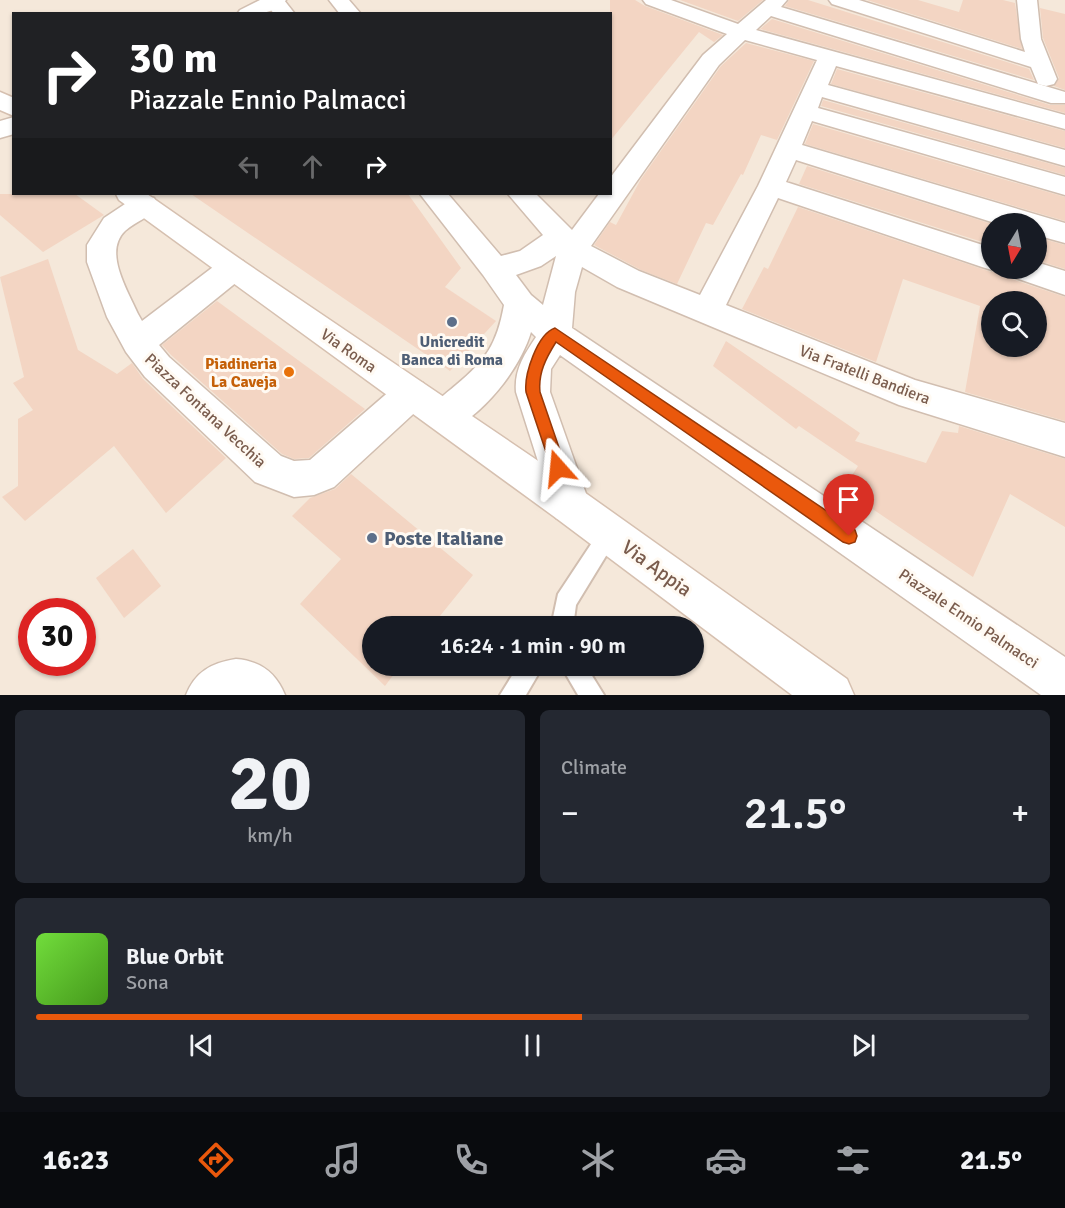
<!DOCTYPE html>
<html lang="en">
<head>
<meta charset="utf-8">
<style>
  :root { --surface:#171b24; --page:#242831; --text:#f1f3f6; --muted:#9ea1a6; --line:#363941; --accent:#ea580c }
  body { margin:0; font-family:Signika,sans-serif; background:var(--page); color:var(--text); height:100vh; display:flex; flex-direction:column; font-size:22px; white-space:nowrap }
  * { box-sizing:border-box; margin:0 }
  p { font-size:20px; color:var(--muted) }
  .icon { flex:none; width:33px; height:33px; fill:none; stroke:currentColor; stroke-width:2; stroke-linecap:round; stroke-linejoin:round }
  .map { position:relative; height:695px; overflow:hidden }
  .details { display:flex; flex-direction:column; gap:15px; padding:15px; background:#0d0f14; flex:1 }
  .details>* { flex:none }
  .banner { position:absolute; left:12px; top:12px; width:600px; height:183px; border-radius:0px; box-shadow:0 2px 4px #0004; background:#202124; color:#fff; overflow:hidden }
  .needle { width:39px; rotate:190deg }
  .buttons { position:absolute; left:981px; top:213px; display:grid; gap:12px }
  .buttons a { display:grid; place-items:center; width:66px; height:66px; border-radius:50%; background:var(--surface); box-shadow:0 2px 4px #0004; font-size:30px }
  .speed { position:absolute; left:18px; top:598px; display:flex; gap:12px; font-size:30px; font-weight:700; text-align:center }
  .speed>* { display:grid; place-content:center; width:78px; height:78px; border-radius:50%; background:var(--surface); box-shadow:0 2px 4px #0004; line-height:1 }
  .speed .limit { border:9px solid #d22; background:#fff; color:#111 }
  .pin { position:absolute; display:grid; place-items:center; width:51px; height:51px; color:#fff; margin:-62px -26px; border-radius:50% 50% 50% 0; rotate:-45deg; box-shadow:0 0 6px #0007 }
  .pin .icon { rotate:45deg }
  .me { position:absolute; width:66px; margin:-33px; rotate:342deg; stroke-linejoin:round; filter:drop-shadow(0 0 4px #0008) }
  .turn { display:flex; align-items:center; gap:21px; height:126px; padding:0 18px; font-size:27px }
  .turn .icon { width:78px; height:78px; stroke-width:2.5 }
  .turn b { display:block; font-size:42px; line-height:51px }
  .lanes { display:flex; align-items:center; height:57px; padding:0 18px; background:#0003; justify-content:center; gap:30px; direction:ltr }
  .lanes .off { opacity:.35 }
  .big { font-size:45px; font-weight:600; line-height:1.1 }
  .details .tile { flex:1; display:flex; flex-direction:column; justify-content:center; gap:9px; min-width:0; padding:0 21px; border-radius:9px; background:var(--page) }
  .details .dial { align-items:center; gap:0 }
  .dial b { font-size:78px; line-height:1 }
  .song { display:flex; align-items:center; gap:18px }
  .cover { width:72px; height:72px; border-radius:9px; background:linear-gradient(135deg,hsl(100 70% 55%),hsl(100 70% 35%)) }
  .played { height:6px; border-radius:3px; background:linear-gradient(90deg,var(--accent) 55%,var(--line) 55%) }
  .keys { display:flex; justify-content:space-around; direction:ltr }
  .heat { display:flex; justify-content:space-between; align-items:center; font-size:33px; direction:ltr }
  .details .tiles { flex:1; display:grid; gap:15px; grid-template-columns:1fr 1fr }
  .tile:last-child { grid-column:span 2 }
  .trip { position:absolute; left:362px; top:616px; width:342px; height:60px; border-radius:30px; background:var(--surface); box-shadow:0 2px 4px #0004; font-weight:600; line-height:60px; text-align:center }
  .tab-bar { display:flex; height:96px; justify-content:space-around; align-items:center; background:#090b0e; color:var(--muted) }
  .tab-bar .icon { width:42px; height:42px }
  .tab-bar .active { color:var(--accent) }
  .tab-bar b { font-size:27px; color:var(--text) }
  .map>svg:first-child { display:block }
  .residential { fill:#f5e8da; fill-rule:evenodd }
  .building { fill:#f3d5c3; fill-rule:evenodd }
  .lines { fill:none; stroke-linecap:round; stroke-linejoin:round }
  .service-casing { stroke:#d1beb0; stroke-width:4 }
  .minor-casing { stroke:#d1beb0; stroke-width:3 }
  .tertiary-casing { stroke:#d1beb0; stroke-width:3 }
  .secondary-casing { stroke:#d6c0b0; stroke-width:3 }
  .service { fill:#fff; fill-rule:evenodd }
  .minor { fill:#fff; fill-rule:evenodd }
  .tertiary { fill:#fff; fill-rule:evenodd }
  .secondary { fill:#fff; fill-rule:evenodd }
  .route { fill:#ea580c; stroke:#983908; stroke-width:1.5 }
  .service-dot { fill:#5c6f8a; stroke:#fffaf3; stroke-width:2 }
  .food-dot { fill:#e8710a; stroke:#fffaf3; stroke-width:2 }
  .labels { text-anchor:middle; stroke-width:6; stroke-linejoin:round; paint-order:stroke }
  .service-label { font-size:16px; font-weight:bold; fill:#4e5e75; stroke:#fffaf3 }
  .street-label { font-size:16px; fill:#7a5c4d; stroke:#fffaf3 }
  .food-label { font-size:16px; font-weight:bold; fill:#c56008; stroke:#fffaf3; text-anchor:end }
  .near-service-label { font-size:20px; font-weight:bold; fill:#4e5e75; stroke:#fffaf3; text-anchor:start }
  .near-street-label { font-size:20px; fill:#7a5c4d; stroke:#fffaf3 }
</style>
</head>
<body>
<div class="map">
<svg width="1065" height="695" viewBox="0 0 1065 695">
  <rect width="100%" height="100%" fill="#fdf6ec"/>
  <path class="residential" d="M0 0H1065V695H0ZM14 14H610V194H14ZM992 224H1036V268H992ZM992 302H1036V346H992ZM32 612H82V663H32ZM372 627H693V666H372Z"/>
  <g class="building">
    <polygon points="610,0 635,0 645,6 723,35 714,42 699,32 610,141"/>
    <polygon points="680,0 763,0 738,21"/>
    <polygon points="789,0 808,0 1029,69 1034,80 785,6"/>
    <polygon points="867,0 918,0 959,12 963,0 1003,0 1015,3 1022,49"/>
    <polygon points="1040,8 1065,14 1065,90 1054,86 1059,78 1043,38"/>
    <polygon points="772,19 1050,105 1065,105 1065,113 760,29"/>
    <polygon points="746,43 814,61 777,140 761,135 743,175 741,174 713,225 706,223 677,284 641,270 594,245 610,222 616,225 641,179 721,66"/>
    <polygon points="837,69 1065,131 1065,148 831,84"/>
    <polygon points="823,100 1065,168 1065,175 821,106"/>
    <polygon points="813,124 1065,197 1065,221 805,144"/>
    <polygon points="807,166 992,224 992,245 799,184"/>
    <polygon points="0,194 75,194 104,215 43,252 0,215"/>
    <polygon points="191,194 408,194 461,268 445,287 496,321 450,371"/>
    <path d="M798 207 991 272 1004 268 1009 278 1065 297V421L965 392 980 306 903 279 876 362 742 309 764 267 768 269ZM992 302H1036V346H992Z"/>
    <polygon points="1036,237 1065,245 1065,269 1036,260"/>
    <polygon points="48,259 78,350 117,374 132,363 143,379 226,458 166,513 114,446 25,521 2,497 18,486 18,419 33,410 13,383 24,377 0,277"/>
    <polygon points="217,301 365,409 309,458 294,459 282,454 171,355 162,345"/>
    <polygon points="726,341 860,433 855,441 926,463 942,431 958,433 959,426 1065,459 1065,527 1010,494 973,577 843,489 858,466 799,426 796,429 713,366"/>
    <polygon points="351,474 473,575 431,627 372,627 372,666 400,666 385,686 300,604 341,559 292,516 310,498 335,489"/>
    <polygon points="133,549 161,586 124,618 96,578"/>
  </g>
  <g class="lines">
    <g class="service-casing">
      <g id="service">
        <polygon points="610,523 617,526 620,533 576,605 573,627 551,627 558,594 603,526"/>
        <polygon points="518,666 543,666 526,695 500,695"/>
        <polygon points="561,666 586,666 604,695 578,695"/>
      </g>
    </g>
    <g class="minor-casing">
      <g id="minor">
        <polygon points="264,0 284,0 295,14 274,14"/>
        <polygon points="329,0 349,0 361,14 340,14"/>
        <path d="M643 0H671L738 24 766 0H787L781 7 1065 92V103H1051L771 16 756 30 1065 115V129L836 66 828 85 1065 150V166L822 97 818 108 1065 177V195L812 121 802 145 1065 223V243L1036 235V224H998L796 160 786 182 992 248V268H996L992 270 982 267 778 198 726 305 915 380 1065 423V457L899 405 617 287 582 267 575 292 572 328 1065 657V695H1041L560 355 551 369 550 392 590 505 584 518 570 524 556 518 516 392C514 370 524 355 536 337L531 332C520 369 482 418 445 432L432 427 427 416C434 402 444 395 456 385 486 360 497 344 504 305L483 275 420 194H448L501 256 520 251 543 235 508 194H536L572 230 599 194H610V178L703 55 727 34 646 4ZM745 40 817 60 758 186 700 295 639 271 591 246 719 65ZM556 256 543 305 531 295 516 275 541 266Z"/>
        <polygon points="829,0 859,0 1025,52 1021,39 1017,0 1037,0 1041,39 1057,79 1054,84 1046,86 1038,84 1031,67 832,4"/>
        <polygon points="14,117 14,134 0,138 0,121"/>
        <path d="M144 196 154 198 158 205C150 218 136 221 125 231 103 252 128 291 138 314L142 321 221 261 232 258 243 261 247 269 243 277 159 345 169 357 281 456 294 461 310 460 399 383 411 379 423 383 428 394 423 405 334 487 314 495 294 497 255 482 145 377 126 352 107 317 87 262V245L104 218 134 198Z"/>
        <polygon points="1036,262 1065,271 1065,295 1010,276 1006,268 1036,268"/>
        <path d="M236 659C261 661 276 673 285 695H186C195 672 211 663 236 659Z"/>
      </g>
    </g>
    <g class="tertiary-casing">
      <path id="tertiary" d="M260 0H286C275 15 254 14 237 14L240 10Z"/>
    </g>
    <g class="secondary-casing">
      <g id="secondary">
        <polygon points="0,92 14,98 14,116 0,110"/>
        <polygon points="116,194 147,194 243,261 584,492 847,679 854,695 792,695 556,518 119,200"/>
      </g>
    </g>
    <use href="#service" class="service"/>
    <use href="#minor" class="minor"/>
    <use href="#tertiary" class="tertiary"/>
    <use href="#secondary" class="secondary"/>
  </g>
  <path class="route" d="M555 328 855 530 857 536 855 542 849 544 843 542 556 342C546 358 538 373 540 392L566 468 564 473 558 476 553 473 526 392C524 375 537 334 555 328Z"/>
  <g class="service-dot">
    <circle cx="452" cy="322" r="6"/>
    <circle cx="372" cy="538" r="6"/>
  </g>
  <circle class="food-dot" cx="289" cy="372" r="6"/>
  <g class="labels">
    <g class="service-label">
      <text x="452" y="347">Unicredit<tspan x="452" dy="18">Banca di Roma</tspan></text>
    </g>
    <g class="street-label">
      <text transform="translate(349 350) rotate(35)" y="6">Via Roma</text>
      <text transform="translate(865 374) rotate(21)" y="6">Via Fratelli Bandiera</text>
      <text transform="translate(206 410) rotate(43)" y="6">Piazza Fontana Vecchia</text>
      <text transform="translate(969 618) rotate(34)" y="6">Piazzale Ennio Palmacci</text>
    </g>
    <g class="food-label">
      <text x="277" y="369">Piadineria<tspan x="277" dy="18">La Caveja</tspan></text>
    </g>
    <g class="near-service-label">
      <text x="384" y="545">Poste Italiane</text>
    </g>
    <g class="near-street-label">
      <text transform="translate(657 568) rotate(36)" y="7">Via Appia</text>
    </g>
  </g>
</svg>
<div class="buttons">
<a><svg class="needle" viewBox="-14 -14 28 28"><path d="M0-13l5 13h-10z" fill="#e53935"/><path d="M0 13l5-13h-10z" fill="#9ea1a6"/></svg></a>
<a><svg class="icon" aria-label="search" viewBox="0 0 24 24"><circle cx="10" cy="10" r="6"/><path d="M15 15l6 6"/></svg></a>
</div>
<div class="speed"><div class="limit">30</div></div>
<div class="pin" style="left:849px;top:536px;background:#d93025"><svg class="icon" aria-label="arrive" viewBox="0 0 24 24"><path d="M6 21V4h12l-3 4 3 4H6"/></svg></div>
<svg class="me" style="left:558px;top:468px" viewBox="-20 -20 40 40"><path d="M0-17L14 15 0 8-14 15z" fill="#ea580c" stroke="#fff" stroke-width="4"/></svg>
<div class="trip">16:24 · 1 min · 90 m</div>
<div class="banner">
<div class="turn"><svg class="icon" aria-label="right" viewBox="0 0 24 24"><path d="M7 20v-9h11M14 6l5 5-5 5"/></svg><div><b>30 m</b>Piazzale Ennio Palmacci</div></div>
<div class="lanes"><svg class="icon off" aria-label="left" viewBox="0 0 24 24"><path d="M17 20v-9H6M10 6l-5 5 5 5"/></svg><svg class="icon off" aria-label="ahead" viewBox="0 0 24 24"><path d="M12 20V5M6 11l6-6 6 6"/></svg><svg class="icon" aria-label="right" viewBox="0 0 24 24"><path d="M7 20v-9h11M14 6l5 5-5 5"/></svg></div>
</div>
</div>
<section class="details">
<div class="tiles">
<div class="tile dial"><b>20</b><p>km/h</p></div>
<div class="tile"><p>Climate</p>
<div class="heat"><a>−</a><b class="big">21.5°</b><a>+</a></div>
</div>
<div class="tile">
<div class="song"><i class="cover"></i><div><b>Blue Orbit</b><p>Sona</p></div></div>
<div class="played"></div>
<div class="keys"><svg class="icon" aria-label="previous" viewBox="0 0 24 24"><path d="M18 5L8 12l10 7zM5 5v14"/></svg><svg class="icon" aria-label="pause" viewBox="0 0 24 24"><path d="M8 5v14M16 5v14"/></svg><svg class="icon" aria-label="next" viewBox="0 0 24 24"><path d="M6 5l10 7-10 7zM19 5v14"/></svg></div>
</div>
</div>
</section>
<nav class="tab-bar">
<b>16:23</b>
<svg class="icon active" aria-label="directions" viewBox="0 0 24 24"><path d="M12 3l9 9-9 9-9-9zM9 14v-3h6M13 9l2 2-2 2"/></svg>
<svg class="icon" aria-label="music" viewBox="0 0 24 24"><path d="M9 18V5l10-2v13"/><circle cx="6" cy="18" r="3"/><circle cx="16" cy="16" r="3"/></svg>
<svg class="icon" aria-label="phone" viewBox="0 0 24 24"><path d="M5 4h4l2 5-3 2q2 4 5 5l2-3 5 2v4C11 20 4 13 5 4z"/></svg>
<svg class="icon" aria-label="climate" viewBox="0 0 24 24"><path d="M12 3v18M4 7l16 10M4 17L20 7"/></svg>
<svg class="icon" aria-label="car" viewBox="0 0 24 24"><path d="M5 17H2v-5l4-1 3-4h7l3 4 3 1v5h-3M9 17h6M6 11h13"/><circle cx="7" cy="17" r="2"/><circle cx="17" cy="17" r="2"/></svg>
<svg class="icon" aria-label="filters" viewBox="0 0 24 24"><path d="M4 7h16M4 17h16"/><circle cx="9" cy="7" r="2"/><circle cx="15" cy="17" r="2"/></svg>
<b>21.5°</b>
</nav>
</body>
</html>
